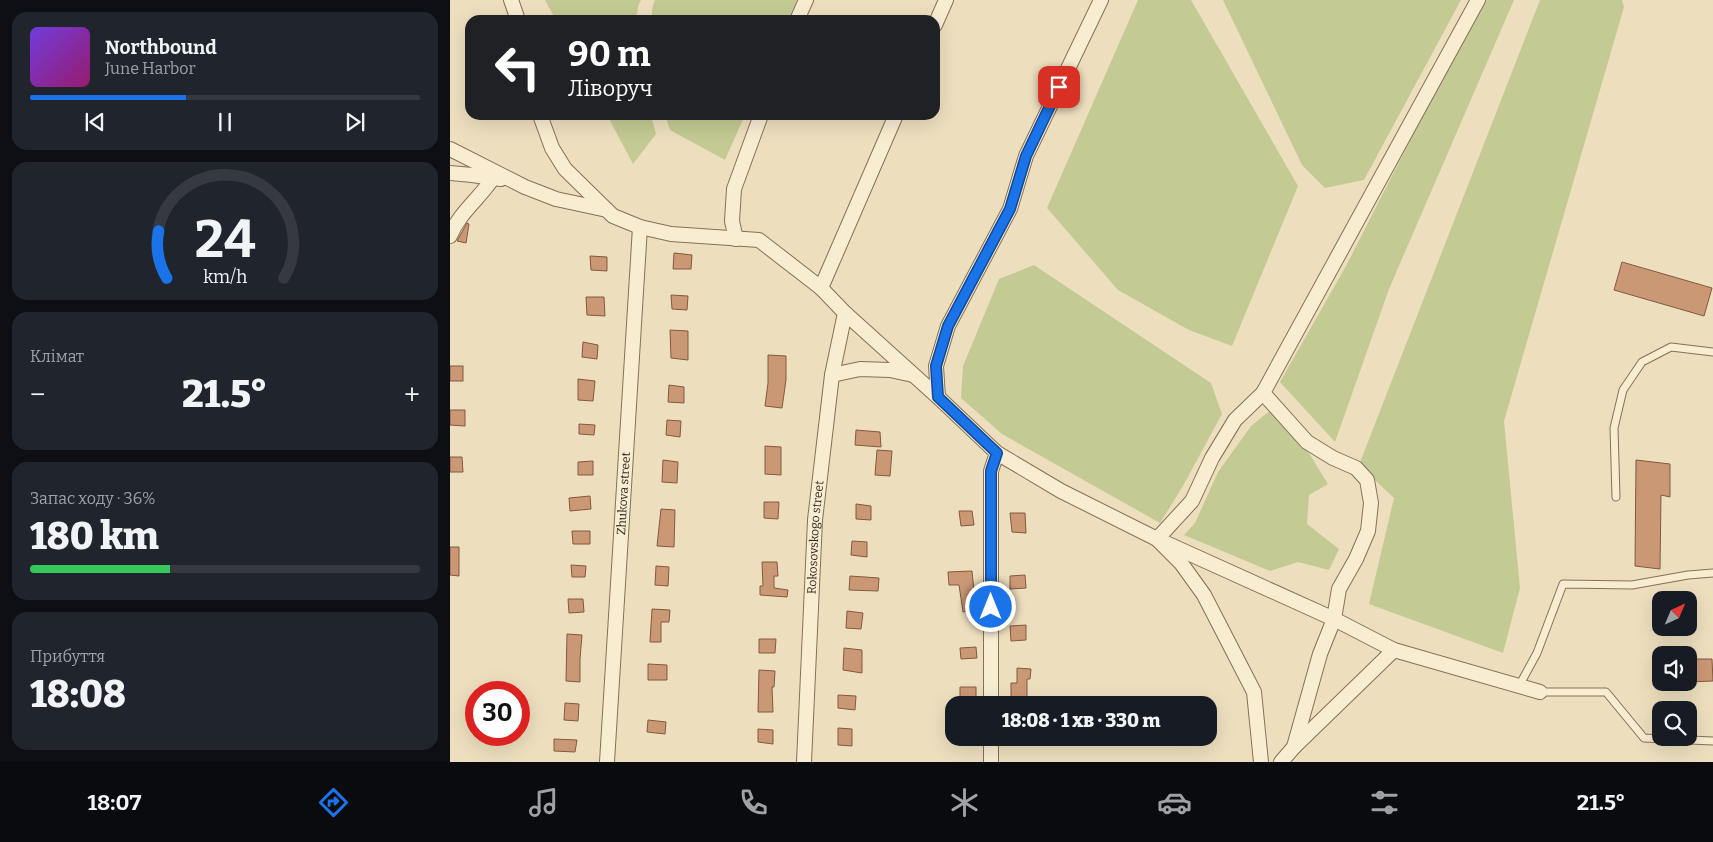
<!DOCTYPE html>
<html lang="uk">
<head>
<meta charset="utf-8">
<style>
  :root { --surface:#171b24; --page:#20242c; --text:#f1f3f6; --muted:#9ea1a6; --line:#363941; --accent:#1a73e8 }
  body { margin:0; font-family:Bitter,serif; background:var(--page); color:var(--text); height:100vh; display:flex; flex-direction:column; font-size:19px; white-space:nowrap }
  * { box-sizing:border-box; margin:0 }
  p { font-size:16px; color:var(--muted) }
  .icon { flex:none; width:28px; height:28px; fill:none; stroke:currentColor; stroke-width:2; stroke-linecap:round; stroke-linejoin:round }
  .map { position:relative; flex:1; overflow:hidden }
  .panel { display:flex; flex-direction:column; gap:12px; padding:12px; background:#0d0f14; width:450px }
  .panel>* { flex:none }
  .top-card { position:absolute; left:15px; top:15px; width:475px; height:105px; border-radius:15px; box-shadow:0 5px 20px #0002; background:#202124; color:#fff; overflow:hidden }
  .needle { width:32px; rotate:44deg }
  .tools { position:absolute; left:1202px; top:591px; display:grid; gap:10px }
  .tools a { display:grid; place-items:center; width:45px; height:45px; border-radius:10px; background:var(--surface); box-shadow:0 5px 20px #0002; font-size:25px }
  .speed { position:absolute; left:15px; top:681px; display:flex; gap:10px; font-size:25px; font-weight:700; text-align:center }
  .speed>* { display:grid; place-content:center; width:65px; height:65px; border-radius:50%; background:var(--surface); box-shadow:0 5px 20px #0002; line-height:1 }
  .speed .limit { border:8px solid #d22; background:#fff; color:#111 }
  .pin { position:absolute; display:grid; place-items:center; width:42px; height:42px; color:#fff; margin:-21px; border-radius:10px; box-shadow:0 2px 8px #0006 }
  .me { position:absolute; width:55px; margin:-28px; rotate:0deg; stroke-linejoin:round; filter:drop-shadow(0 0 4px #0008) }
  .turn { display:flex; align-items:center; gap:18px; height:105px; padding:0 20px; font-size:22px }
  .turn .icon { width:65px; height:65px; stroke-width:2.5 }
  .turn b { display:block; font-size:35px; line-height:42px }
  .big { font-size:38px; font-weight:800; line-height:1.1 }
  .panel .tile { flex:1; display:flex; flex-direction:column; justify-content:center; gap:8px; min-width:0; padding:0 18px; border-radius:15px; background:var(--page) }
  .panel .dial { align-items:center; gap:0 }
  .dial svg { height:130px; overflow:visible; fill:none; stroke:var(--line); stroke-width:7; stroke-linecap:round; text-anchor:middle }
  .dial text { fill:var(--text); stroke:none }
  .song { display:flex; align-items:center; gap:15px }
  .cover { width:60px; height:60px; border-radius:8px; background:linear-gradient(135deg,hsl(260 70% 55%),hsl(320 70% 35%)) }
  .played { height:5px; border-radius:2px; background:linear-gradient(90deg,var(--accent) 40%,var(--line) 40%) }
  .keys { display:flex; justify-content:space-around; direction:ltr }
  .heat { display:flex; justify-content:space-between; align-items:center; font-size:28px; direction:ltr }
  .charge { height:8px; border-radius:4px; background:linear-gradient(90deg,#34c759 36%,var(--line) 0) }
  .trip { position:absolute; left:495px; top:696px; width:272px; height:50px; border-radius:15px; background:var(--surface); box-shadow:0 5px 20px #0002; font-weight:800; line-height:50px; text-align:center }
  .tabs { display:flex; height:80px; justify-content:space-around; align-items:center; background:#090b0e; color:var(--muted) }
  .tabs .icon { width:35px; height:35px }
  .tabs .on { color:var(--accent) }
  .tabs b { font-size:22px; color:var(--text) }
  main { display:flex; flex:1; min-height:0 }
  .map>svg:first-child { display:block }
  .green { fill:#c4ca93 }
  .building { fill:#cb9875; stroke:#83593e }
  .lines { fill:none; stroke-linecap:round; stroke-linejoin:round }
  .service-casing { stroke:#857057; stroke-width:9 }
  .minor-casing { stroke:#857057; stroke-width:16 }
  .service { stroke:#f8ecd1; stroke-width:7 }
  .minor { stroke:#f8ecd1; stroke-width:14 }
  .route-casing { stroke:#114b97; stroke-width:12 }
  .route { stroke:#1a73e8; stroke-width:9 }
  .labels { text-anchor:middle; stroke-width:5; stroke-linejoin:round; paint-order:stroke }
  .street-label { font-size:12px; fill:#34281c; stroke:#f4e9ce }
</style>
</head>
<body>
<main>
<section class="panel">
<div class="tile">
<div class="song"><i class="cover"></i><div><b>Northbound</b><p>June Harbor</p></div></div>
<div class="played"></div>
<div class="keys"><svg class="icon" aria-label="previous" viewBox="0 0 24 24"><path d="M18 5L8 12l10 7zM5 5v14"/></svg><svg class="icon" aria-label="pause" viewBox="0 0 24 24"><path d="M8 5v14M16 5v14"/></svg><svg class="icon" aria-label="next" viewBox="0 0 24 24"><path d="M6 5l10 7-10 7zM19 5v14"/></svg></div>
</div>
<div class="tile dial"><svg viewBox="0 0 100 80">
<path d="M14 69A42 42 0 1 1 86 69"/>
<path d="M14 69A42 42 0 0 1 9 40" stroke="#1a73e8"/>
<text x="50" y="56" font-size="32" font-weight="700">24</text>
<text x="50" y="72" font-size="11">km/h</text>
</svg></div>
<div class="tile"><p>Клімат</p>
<div class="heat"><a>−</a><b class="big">21.5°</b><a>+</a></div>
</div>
<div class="tile"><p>Запас ходу · 36%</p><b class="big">180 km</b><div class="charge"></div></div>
<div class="tile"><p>Прибуття</p><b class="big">18:08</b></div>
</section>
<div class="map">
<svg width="1263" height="762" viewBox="0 0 1263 762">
  <rect width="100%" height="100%" fill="#eddfbe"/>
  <g class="green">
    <polygon points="95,0 191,0 188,6 186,20 106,20"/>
    <polygon points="205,0 347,0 338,20 201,20 203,5"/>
    <polygon points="688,0 741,0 848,186 782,346 739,330 668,290 597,208"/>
    <polygon points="773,0 1011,0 914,180 875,188 852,165"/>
    <polygon points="1037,0 1064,0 939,289 885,442 830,382 896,266 993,76"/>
    <polygon points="1090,0 1172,0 1174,7 1054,421 1070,588 1053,653 919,604 944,498 909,465"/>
    <polygon points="157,115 201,115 206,134 183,164"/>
    <polygon points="215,115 295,115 275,160 220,130"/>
    <polygon points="584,265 761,383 772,414 733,486 710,523 552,434 511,398 513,366 549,279"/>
    <polygon points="821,410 833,411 878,484 859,495 857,524 889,549 879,570 848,562 820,571 734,535 745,523 768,472 801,426"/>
  </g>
  <g class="building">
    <polygon points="17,223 19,224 16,243 7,241"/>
    <polygon points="224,253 242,255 241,269 223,269"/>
    <polygon points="140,256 157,257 157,271 141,270"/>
    <polygon points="1172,262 1262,288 1254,316 1164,290"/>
    <polygon points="221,295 238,296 237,310 222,309"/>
    <polygon points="136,297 154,297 155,316 137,315"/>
    <polygon points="220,330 238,331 238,360 221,358"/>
    <polygon points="133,342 148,345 147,359 132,357"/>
    <polygon points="318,355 336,356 336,380 332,408 315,406 318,383"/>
    <rect x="0" y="366" width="13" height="15"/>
    <polygon points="128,379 145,381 143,401 128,400"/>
    <polygon points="219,385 234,387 234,403 218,402"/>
    <polygon points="0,410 15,410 15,426 0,425"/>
    <polygon points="217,420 231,421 230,437 216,435"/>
    <polygon points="129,424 145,425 144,435 129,434"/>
    <polygon points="406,430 430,432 431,447 405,445"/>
    <polygon points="315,446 331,447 331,475 315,474"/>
    <polygon points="427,450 442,451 440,476 425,475"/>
    <polygon points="0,457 12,457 13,472 0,472"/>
    <polygon points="213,460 228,462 227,483 212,482"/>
    <polygon points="1186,460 1220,464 1220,497 1211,495 1210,569 1185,566"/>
    <polygon points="143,461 143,475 128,475 128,462"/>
    <polygon points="140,496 141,509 120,511 119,498"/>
    <polygon points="314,502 329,502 328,519 314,518"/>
    <polygon points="406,504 421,506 421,520 406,519"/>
    <polygon points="211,509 225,510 224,547 207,546"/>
    <polygon points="509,511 522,511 524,525 511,526"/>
    <polygon points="560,513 575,513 576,533 562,532"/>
    <polygon points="122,531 140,531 140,544 123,544"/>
    <polygon points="402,541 417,542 417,557 401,555"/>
    <polygon points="0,547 9,547 9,576 0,575"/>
    <polygon points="312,562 327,562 328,576 324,576 324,588 338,590 337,597 310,595 310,586 313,586"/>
    <polygon points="121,565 136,566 135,577 122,577"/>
    <polygon points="206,566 219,567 218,586 205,585"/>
    <polygon points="522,571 526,610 513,612 509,585 499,585 498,572"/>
    <polygon points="575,575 576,588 560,589 560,576"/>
    <polygon points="400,576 429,578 428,591 399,590"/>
    <polygon points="118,599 133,599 134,612 119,613"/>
    <polygon points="202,609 220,610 219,622 211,622 211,642 200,642"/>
    <polygon points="397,611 413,613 411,629 396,628"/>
    <polygon points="576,625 576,640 561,641 560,626"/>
    <polygon points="117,634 132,635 130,659 130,682 116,681"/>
    <polygon points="309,639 326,639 325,653 309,653"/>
    <polygon points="526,647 527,658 511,659 510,648"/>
    <polygon points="394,648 412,650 412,673 393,670"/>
    <polygon points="1239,659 1262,659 1263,681 1239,682"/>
    <polygon points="198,664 217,665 217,680 198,680"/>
    <polygon points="567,668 581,669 580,679 577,679 577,699 561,698 561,683 567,683"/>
    <polygon points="309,670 325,671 324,687 322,687 323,712 308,712"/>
    <polygon points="510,687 526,687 526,702 510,701"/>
    <polygon points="388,695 406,696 405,710 388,708"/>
    <polygon points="115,703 129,704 128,721 114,720"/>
    <polygon points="198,720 216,722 215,734 197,732"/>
    <polygon points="388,728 402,729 402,746 388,745"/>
    <polygon points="308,729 323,730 323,744 308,742"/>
    <polygon points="104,739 127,740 125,752 104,751"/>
  </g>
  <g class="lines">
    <g class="service-casing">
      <g id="service">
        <polyline points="1166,497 1164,428 1173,390 1192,362 1221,347 1263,352"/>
        <polyline points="1069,686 1087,653 1113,584 1182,585 1238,575 1263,573"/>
        <polyline points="1090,692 1156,692 1194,738 1263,741"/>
      </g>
    </g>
    <g class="minor-casing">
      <g id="minor">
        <polyline points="61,0 68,20"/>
        <polyline points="347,20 356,0"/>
        <polyline points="485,25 496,0"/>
        <polyline points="90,115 102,148 115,169 163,216 190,227 221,234 309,240 371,288 395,313 488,397 547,453 611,491 707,539 884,619 944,650 1090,692"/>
        <polyline points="0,149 75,187 106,199 157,210"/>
        <polyline points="0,173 22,175 51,179"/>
        <path d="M0 236C9 213 30 198 43 178"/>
        <polyline points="286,239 282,221 284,189 311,115"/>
        <polyline points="371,288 446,115"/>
        <polyline points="382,375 410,369 440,370 463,375"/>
        <polyline points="488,397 486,366 498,326 560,209 576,156 651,0"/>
        <polyline points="541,705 541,471 547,453"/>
        <polyline points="541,738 541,762"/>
        <polyline points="844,747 870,654 884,619 889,589 906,559 918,531 921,503 917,480 906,468 883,458 857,442 813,393 1028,0"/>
        <path id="s1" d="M157 762 190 227"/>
        <path id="s2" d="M354 762 365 520 382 375 395 313"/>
        <polyline points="811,762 804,692 754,595 731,563 707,539 742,501 762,458 785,420 813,393"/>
        <polyline points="831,762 844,747 944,650"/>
      </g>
    </g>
    <use href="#service" class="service"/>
    <use href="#minor" class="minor"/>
  </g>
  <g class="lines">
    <g class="route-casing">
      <polyline id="route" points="541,607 541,471 547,453 488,397 486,366 498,326 560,209 576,156 609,87"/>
    </g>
    <use href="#route" class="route"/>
  </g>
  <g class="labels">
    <g class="street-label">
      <text dy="4" stroke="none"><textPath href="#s1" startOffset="269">Zhukova street</textPath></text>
      <text dy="4" stroke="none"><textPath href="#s2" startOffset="225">Rokosovskogo street</textPath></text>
    </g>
  </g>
</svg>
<div class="tools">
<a><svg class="needle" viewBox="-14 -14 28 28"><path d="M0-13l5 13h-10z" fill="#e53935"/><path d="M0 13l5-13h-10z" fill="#9ea1a6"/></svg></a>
<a><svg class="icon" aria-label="sound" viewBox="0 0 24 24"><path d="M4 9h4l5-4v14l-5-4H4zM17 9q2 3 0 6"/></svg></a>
<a><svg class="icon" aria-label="search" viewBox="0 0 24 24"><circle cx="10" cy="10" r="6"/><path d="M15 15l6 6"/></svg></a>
</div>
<div class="speed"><div class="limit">30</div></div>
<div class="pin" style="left:609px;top:87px;background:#d93025"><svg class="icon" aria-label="arrive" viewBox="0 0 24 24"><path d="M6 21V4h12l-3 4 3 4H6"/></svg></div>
<svg class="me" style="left:541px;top:607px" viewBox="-20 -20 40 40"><circle r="17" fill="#1a73e8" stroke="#fff" stroke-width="3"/><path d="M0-11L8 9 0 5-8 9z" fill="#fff"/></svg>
<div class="trip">18:08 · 1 хв · 330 m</div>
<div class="top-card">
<div class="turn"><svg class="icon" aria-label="left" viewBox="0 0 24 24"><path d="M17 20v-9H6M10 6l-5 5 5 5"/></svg><div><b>90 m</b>Ліворуч</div></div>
</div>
</div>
</main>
<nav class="tabs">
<b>18:07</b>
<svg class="icon on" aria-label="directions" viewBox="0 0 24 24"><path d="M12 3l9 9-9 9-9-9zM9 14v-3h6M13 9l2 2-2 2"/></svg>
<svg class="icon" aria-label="music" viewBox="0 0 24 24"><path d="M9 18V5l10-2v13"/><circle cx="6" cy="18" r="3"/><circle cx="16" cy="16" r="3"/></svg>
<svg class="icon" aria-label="phone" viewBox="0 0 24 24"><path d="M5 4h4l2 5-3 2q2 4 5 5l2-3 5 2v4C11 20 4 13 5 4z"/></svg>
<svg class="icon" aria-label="climate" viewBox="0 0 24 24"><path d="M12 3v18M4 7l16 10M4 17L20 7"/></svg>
<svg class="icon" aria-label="car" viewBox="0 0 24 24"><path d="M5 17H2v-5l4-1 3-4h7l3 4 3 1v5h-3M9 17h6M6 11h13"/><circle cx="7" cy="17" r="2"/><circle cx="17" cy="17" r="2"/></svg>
<svg class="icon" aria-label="filters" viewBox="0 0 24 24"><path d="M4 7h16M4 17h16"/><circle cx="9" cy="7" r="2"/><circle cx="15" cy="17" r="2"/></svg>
<b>21.5°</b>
</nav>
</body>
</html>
